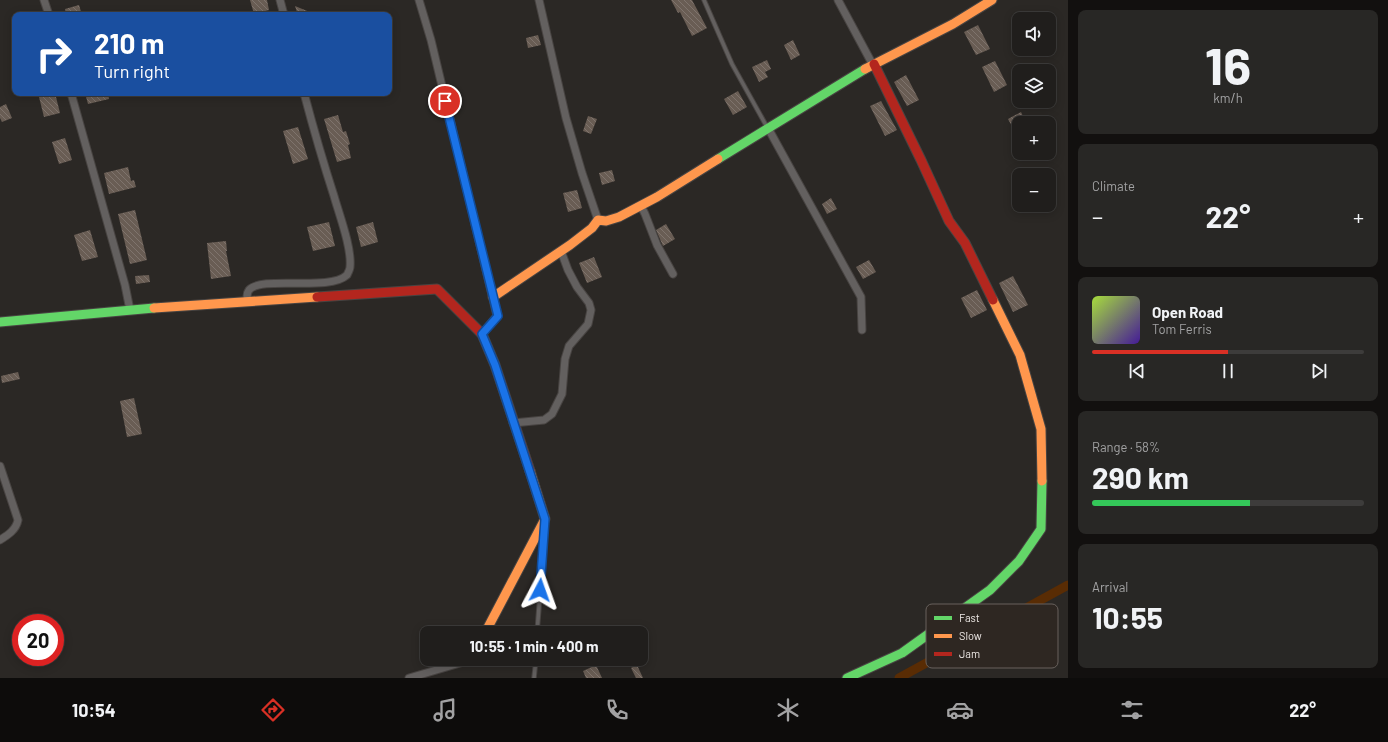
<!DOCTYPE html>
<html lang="en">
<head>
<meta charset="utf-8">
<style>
  :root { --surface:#201e1c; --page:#282725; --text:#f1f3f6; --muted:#a2a2a3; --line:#3d3c3b; --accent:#d93025 }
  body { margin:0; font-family:Barlow,sans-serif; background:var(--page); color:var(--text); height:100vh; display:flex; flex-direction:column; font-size:15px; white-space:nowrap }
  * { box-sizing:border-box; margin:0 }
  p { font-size:13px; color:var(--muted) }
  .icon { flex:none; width:22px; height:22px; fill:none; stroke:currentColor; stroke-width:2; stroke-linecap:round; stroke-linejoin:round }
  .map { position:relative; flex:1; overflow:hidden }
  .details { display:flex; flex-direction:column; gap:10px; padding:10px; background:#12100f; width:320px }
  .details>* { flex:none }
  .hud { position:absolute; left:12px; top:12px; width:380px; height:84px; border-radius:8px; box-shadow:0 2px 10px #0003,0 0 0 1px var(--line); background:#1a4fa0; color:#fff; overflow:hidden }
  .tools { position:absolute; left:1012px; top:12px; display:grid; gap:8px }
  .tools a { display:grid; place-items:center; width:44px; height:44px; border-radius:8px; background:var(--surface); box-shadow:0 2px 10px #0003,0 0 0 1px var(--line); font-size:20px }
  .speed { position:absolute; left:12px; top:614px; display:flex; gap:8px; font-size:20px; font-weight:700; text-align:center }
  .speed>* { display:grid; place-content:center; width:52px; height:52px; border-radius:50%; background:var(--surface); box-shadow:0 2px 10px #0003,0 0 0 1px var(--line); line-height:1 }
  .speed .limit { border:6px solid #d22; background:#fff; color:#111 }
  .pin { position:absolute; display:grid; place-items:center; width:34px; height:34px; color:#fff; margin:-17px; border:2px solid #fff; border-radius:50%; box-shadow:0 1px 4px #0007 }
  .me { position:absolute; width:44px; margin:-22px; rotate:4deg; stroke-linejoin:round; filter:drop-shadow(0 0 3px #0008) }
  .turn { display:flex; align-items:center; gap:14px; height:84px; padding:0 16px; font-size:18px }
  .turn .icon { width:52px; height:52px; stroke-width:2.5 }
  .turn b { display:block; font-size:28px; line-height:34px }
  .big { font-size:30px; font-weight:700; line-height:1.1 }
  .details .card { flex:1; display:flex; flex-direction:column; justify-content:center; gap:6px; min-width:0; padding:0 14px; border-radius:8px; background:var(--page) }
  .details .dial { align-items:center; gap:0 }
  .dial b { font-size:52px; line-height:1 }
  .song { display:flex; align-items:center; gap:12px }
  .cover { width:48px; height:48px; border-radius:6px; background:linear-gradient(135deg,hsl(80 70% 55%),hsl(260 70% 35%)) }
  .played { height:4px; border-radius:2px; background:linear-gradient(90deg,var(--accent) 50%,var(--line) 50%) }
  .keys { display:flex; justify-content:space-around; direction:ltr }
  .heat { display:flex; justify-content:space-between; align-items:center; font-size:22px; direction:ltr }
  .charge { height:6px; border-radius:3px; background:linear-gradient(90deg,#34c759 58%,var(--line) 0) }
  .trip { position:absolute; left:420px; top:626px; width:228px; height:40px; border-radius:8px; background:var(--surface); box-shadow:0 2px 10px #0003,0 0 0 1px var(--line); font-weight:700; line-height:40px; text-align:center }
  .tabs { display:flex; height:64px; justify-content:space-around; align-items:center; background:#0d0c0b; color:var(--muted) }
  .tabs .icon { width:28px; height:28px }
  .tabs .on { color:var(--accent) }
  .tabs b { font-size:18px; color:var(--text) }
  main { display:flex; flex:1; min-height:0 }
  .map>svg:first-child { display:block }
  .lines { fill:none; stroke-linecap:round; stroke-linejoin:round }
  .canal { stroke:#592c04; stroke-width:9 }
  .building { fill:url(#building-back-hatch) }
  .lane-casing { stroke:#484442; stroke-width:5.5 }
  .street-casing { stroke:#484442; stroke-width:9 }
  .fast-casing { stroke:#484442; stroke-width:11 }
  .slow-casing { stroke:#484442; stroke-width:11 }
  .jam-casing { stroke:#484442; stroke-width:11 }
  .lane { stroke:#63605f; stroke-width:3.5 }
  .street { stroke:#63605f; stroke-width:7 }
  .fast { stroke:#63d668; stroke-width:9 }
  .slow { stroke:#ff974d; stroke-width:9 }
  .jam { stroke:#b3261e; stroke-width:9 }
  .route-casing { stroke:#114b97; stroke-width:10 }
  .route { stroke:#1a73e8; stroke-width:7 }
  .key { fill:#2e2722; stroke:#68615d; stroke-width:1 }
  .key-label { font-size:11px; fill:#eee9e6 }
</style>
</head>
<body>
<main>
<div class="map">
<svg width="1068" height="678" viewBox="0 0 1068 678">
  <defs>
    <pattern id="building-back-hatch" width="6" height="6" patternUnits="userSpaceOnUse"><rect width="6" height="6" fill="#695d54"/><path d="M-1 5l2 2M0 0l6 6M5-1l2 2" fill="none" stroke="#7f746d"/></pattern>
  </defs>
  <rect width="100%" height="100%" fill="#2b2825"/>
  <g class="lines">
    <polyline class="canal" points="899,678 1068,585"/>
  </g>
  <g class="building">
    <polygon points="250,0 267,0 269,10 254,14"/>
    <polygon points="671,0 692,0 707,28 692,36 680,12 678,13"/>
    <polygon points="79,5 82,15 66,15 65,9"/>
    <polygon points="295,6 317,15 298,15"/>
    <polygon points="978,25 990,49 976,55 964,32"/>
    <polygon points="538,35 541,45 528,48 526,38"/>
    <polygon points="793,40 800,55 791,60 784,45"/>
    <polygon points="767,60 771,69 765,72 768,77 759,82 752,67"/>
    <polygon points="995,61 1007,85 994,92 982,67"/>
    <polygon points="906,75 919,100 907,106 894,82"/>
    <polygon points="738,91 747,107 733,115 724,99"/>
    <polygon points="52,93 55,93 60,113 44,117 39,97"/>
    <polygon points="85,93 108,93 109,99 88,104"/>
    <polygon points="881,101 897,130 885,136 870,106"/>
    <polygon points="6,104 12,118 2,122 0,118 0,107"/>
    <polygon points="1021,112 1026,123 1019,123 1019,139 1008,119"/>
    <polygon points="338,115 343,132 346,131 350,144 348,145 351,158 337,162 324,119"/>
    <polygon points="588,116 597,119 591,134 583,131"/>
    <polygon points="298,127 308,159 293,164 283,131"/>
    <polygon points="65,138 72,160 59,164 52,142"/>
    <polygon points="128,167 131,181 134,180 136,187 109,194 104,173"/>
    <polygon points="612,170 615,181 602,185 599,173"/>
    <polygon points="577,190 582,208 568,212 563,193"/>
    <polygon points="831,198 837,209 827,214 822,204"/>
    <polygon points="135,210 147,260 130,264 118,214"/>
    <polygon points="329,222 335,246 313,251 307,227"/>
    <polygon points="373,222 378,242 361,247 356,227"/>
    <polygon points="666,224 675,239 663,246 656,230"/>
    <polygon points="90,230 98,257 82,261 74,235"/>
    <polygon points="226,241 227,251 226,251 231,276 211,279 207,243"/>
    <polygon points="594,257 602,277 587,283 579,263"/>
    <polygon points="869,260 876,272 863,279 856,267"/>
    <polygon points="149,275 150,282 136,284 135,276"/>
    <polygon points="1013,276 1028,305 1013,312 999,283"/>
    <polygon points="977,290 987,310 971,318 961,298"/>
    <polygon points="18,372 20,379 2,383 1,376"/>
    <polygon points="134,398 142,434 127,437 120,401"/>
    <polygon points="596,665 602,678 586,678 583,671"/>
    <polygon points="637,665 643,678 636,678 631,668"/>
  </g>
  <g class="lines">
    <g class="lane-casing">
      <g id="lane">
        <polyline points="704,0 732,64 767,127"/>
        <polyline points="537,633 545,528"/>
        <polyline points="534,678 536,659"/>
      </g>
    </g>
    <g class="street-casing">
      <g id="street">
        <polyline points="44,0 49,15"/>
        <polyline points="280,0 284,15"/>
        <polyline points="419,0 431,40 497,316 482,334"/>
        <polyline points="539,0 566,118 582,173 598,220"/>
        <polyline points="838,0 874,67"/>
        <polyline points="71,93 125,285 130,310"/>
        <polyline points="768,128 861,297 862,330"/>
        <polyline points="641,206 645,214 657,245 673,274"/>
        <path d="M248 302C247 298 246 294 249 290 262 275 329 292 347 275 348 273 350 269 350 267 352 248 339 214 334 196 323 162 313 127 304 93"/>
        <polyline points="513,423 544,420 552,414 562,394 565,359 569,346 588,324 591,310 589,303 577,287 568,270 561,251"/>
        <path d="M0 466 18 520C16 530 8 535 0 540"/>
        <polyline points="409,678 460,663 464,659"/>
      </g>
    </g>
    <g class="fast-casing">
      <g id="fast">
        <polyline points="718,159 865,69"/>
        <polyline points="0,322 154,308"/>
        <polyline points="847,678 902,653 990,590 1019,561 1041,529 1042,481"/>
      </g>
    </g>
    <g class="slow-casing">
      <g id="slow">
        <polyline points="865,69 953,24 992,0"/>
        <polyline points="493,297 570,245 592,228 598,220 606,221 619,217 657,197 718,159"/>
        <polyline points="993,300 1020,355 1041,429 1042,481"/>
        <polyline points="154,308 317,297"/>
        <polyline points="485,633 545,519 530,471"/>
      </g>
    </g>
    <g class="jam-casing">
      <g id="jam">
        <polyline points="874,64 921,160 949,221 965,243 993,300"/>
        <polyline points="317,297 437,289 482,334 495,365 530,471"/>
      </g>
    </g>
    <use href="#lane" class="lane"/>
    <use href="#street" class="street"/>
    <use href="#fast" class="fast"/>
    <use href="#slow" class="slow"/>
    <use href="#jam" class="jam"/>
  </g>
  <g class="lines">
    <g class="route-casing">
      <polyline id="route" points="445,101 498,316 482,334 495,365 545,519 540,590"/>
    </g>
    <use href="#route" class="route"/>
  </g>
  <rect x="926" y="604" width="132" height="64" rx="6" class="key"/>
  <rect x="934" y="616" width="18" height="4" fill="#63d668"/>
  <rect x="934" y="634" width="18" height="4" fill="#ff974d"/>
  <rect x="934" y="652" width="18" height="4" fill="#b3261e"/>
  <g class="key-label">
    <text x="959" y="622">Fast</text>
    <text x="959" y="640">Slow</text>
    <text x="959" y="658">Jam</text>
  </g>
</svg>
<div class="tools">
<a><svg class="icon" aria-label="sound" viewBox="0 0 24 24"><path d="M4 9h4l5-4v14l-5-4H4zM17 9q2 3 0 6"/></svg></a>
<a><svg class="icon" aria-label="layers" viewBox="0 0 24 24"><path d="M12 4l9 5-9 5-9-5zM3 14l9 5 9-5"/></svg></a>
<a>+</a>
<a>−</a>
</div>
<div class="speed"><div class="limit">20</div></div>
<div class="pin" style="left:445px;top:101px;background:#d93025"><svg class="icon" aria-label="arrive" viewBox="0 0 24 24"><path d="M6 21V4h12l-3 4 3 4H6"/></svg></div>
<svg class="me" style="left:540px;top:590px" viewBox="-20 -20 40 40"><path d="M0-17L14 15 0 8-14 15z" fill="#1a73e8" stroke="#fff" stroke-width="4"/></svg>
<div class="trip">10:55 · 1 min · 400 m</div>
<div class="hud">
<div class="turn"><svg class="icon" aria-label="right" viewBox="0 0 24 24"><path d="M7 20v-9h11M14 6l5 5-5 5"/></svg><div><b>210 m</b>Turn right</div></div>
</div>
</div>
<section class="details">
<div class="card dial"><b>16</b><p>km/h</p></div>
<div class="card"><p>Climate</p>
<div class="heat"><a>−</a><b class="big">22°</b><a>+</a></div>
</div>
<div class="card">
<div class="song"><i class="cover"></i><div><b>Open Road</b><p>Tom Ferris</p></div></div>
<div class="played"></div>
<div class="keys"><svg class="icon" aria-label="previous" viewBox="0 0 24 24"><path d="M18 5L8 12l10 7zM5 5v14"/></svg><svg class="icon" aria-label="pause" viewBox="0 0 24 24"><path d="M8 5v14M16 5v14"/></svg><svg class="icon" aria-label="next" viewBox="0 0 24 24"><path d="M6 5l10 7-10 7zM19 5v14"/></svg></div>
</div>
<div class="card"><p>Range · 58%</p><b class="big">290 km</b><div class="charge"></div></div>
<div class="card"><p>Arrival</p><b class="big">10:55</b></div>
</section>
</main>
<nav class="tabs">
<b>10:54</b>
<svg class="icon on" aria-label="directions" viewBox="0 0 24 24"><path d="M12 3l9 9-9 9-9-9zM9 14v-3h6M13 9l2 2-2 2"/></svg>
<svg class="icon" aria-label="music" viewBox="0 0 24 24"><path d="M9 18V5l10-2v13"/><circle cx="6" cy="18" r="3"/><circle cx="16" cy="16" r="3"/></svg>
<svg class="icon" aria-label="phone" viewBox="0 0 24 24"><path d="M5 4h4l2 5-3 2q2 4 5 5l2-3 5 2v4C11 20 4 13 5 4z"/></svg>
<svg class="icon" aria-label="climate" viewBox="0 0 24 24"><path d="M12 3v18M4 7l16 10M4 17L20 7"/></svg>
<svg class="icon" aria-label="car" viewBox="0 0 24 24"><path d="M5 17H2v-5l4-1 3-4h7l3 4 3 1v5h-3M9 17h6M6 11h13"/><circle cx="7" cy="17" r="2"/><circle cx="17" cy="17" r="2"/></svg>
<svg class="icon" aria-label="filters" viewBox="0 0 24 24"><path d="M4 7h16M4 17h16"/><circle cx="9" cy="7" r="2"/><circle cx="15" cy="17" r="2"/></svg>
<b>22°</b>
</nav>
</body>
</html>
